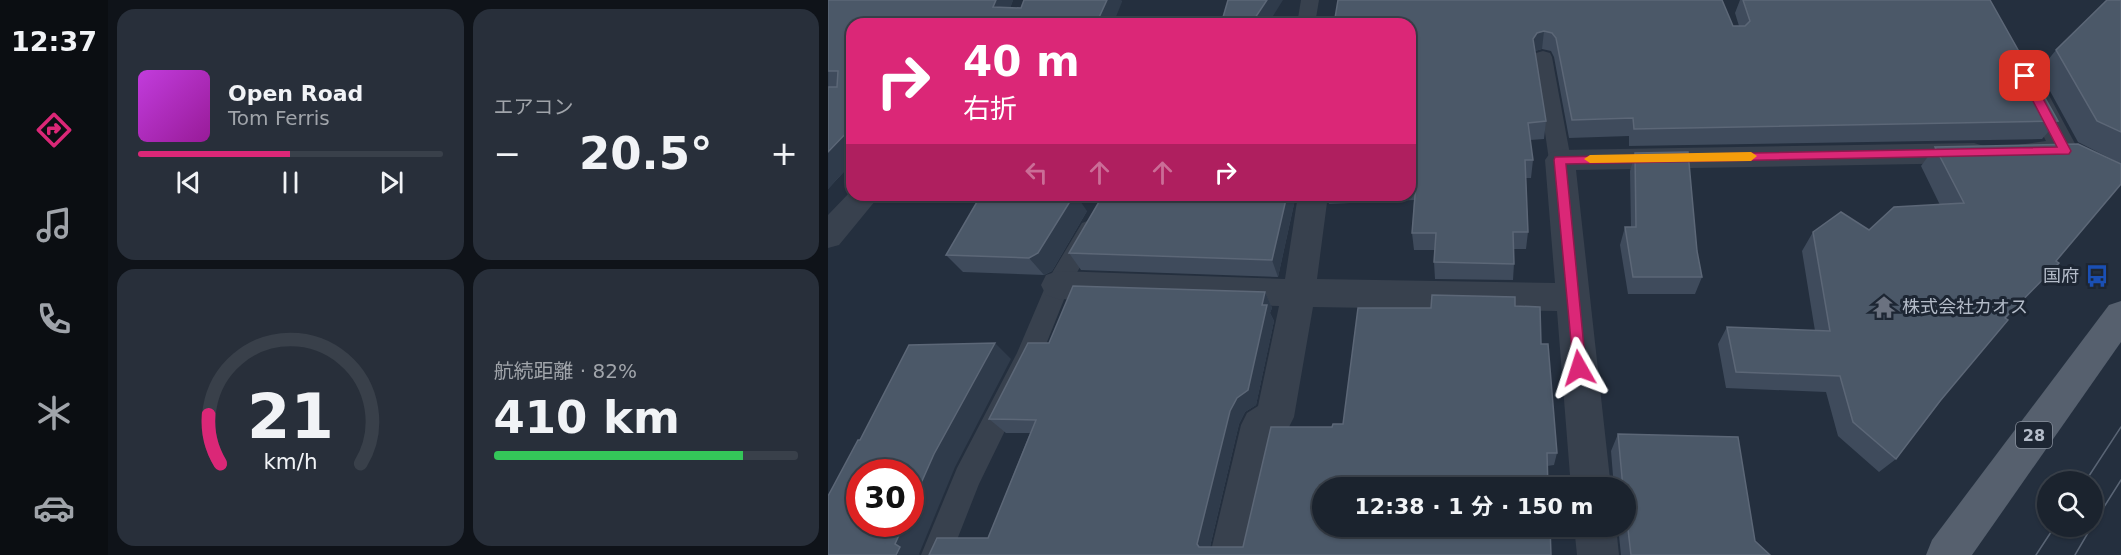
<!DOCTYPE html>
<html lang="ja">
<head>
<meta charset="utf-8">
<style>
  :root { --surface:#1b232e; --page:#282f3a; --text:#f1f3f6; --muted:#a0a4aa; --line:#39404a; --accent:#db2777 }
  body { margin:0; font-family:"DejaVu Sans","Noto Sans JP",sans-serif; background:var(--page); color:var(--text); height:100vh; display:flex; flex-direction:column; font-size:22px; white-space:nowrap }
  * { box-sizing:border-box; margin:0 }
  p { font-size:20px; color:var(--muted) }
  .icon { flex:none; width:33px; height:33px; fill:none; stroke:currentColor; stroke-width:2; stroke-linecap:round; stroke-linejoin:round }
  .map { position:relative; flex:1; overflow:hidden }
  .side { display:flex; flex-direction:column; gap:9px; padding:9px; background:#0f1319; width:720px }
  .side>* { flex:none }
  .banner { position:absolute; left:18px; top:18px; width:570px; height:183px; border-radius:18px; box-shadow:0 2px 4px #0004,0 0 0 2px var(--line); background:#db2777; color:#fff; overflow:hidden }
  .buttons { position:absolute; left:1209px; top:471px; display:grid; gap:12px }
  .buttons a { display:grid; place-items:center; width:66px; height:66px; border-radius:50%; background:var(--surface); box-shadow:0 2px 4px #0004,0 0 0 2px var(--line); font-size:30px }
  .speed { position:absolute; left:18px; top:459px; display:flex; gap:12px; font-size:30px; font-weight:700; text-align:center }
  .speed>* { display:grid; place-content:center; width:78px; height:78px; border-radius:50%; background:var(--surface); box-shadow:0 2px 4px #0004,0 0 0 2px var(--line); line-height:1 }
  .speed .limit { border:9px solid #d22; background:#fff; color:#111 }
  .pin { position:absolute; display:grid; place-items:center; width:51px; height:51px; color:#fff; margin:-26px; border-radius:12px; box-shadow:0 3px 9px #0006 }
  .me { position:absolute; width:66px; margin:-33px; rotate:354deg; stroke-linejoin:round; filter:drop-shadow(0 0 4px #0008) }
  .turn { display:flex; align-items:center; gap:21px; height:126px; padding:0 18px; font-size:27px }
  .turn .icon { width:78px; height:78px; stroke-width:2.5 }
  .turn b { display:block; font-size:42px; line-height:51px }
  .lanes { display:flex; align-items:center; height:57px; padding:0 18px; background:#0003; justify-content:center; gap:30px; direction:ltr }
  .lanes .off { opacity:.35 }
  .big { font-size:45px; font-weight:700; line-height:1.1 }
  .side .card { flex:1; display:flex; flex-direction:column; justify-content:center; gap:9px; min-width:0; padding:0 21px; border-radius:18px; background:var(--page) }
  .side .dial { align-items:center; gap:0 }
  .dial svg { height:156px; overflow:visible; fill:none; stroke:var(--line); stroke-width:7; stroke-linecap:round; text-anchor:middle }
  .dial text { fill:var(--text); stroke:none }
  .song { display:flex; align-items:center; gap:18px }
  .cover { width:72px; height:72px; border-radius:9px; background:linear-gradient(135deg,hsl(290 70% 55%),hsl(300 70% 35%)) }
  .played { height:6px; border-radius:3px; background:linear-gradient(90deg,var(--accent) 50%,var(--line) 50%) }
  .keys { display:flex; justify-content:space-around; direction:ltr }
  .heat { display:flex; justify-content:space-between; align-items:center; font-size:33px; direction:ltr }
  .charge { height:9px; border-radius:4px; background:linear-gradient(90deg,#34c759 82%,var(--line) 0) }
  .side .tiles { flex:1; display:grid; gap:9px; grid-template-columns:repeat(2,1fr) }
  .trip { position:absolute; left:484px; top:477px; width:324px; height:60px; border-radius:30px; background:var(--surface); box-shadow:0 2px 4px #0004,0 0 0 2px var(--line); font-weight:700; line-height:60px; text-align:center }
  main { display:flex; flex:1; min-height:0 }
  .tab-bar { display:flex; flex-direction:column; width:108px; justify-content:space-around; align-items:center; background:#0b0e12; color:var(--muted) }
  .tab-bar .icon { width:42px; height:42px }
  .tab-bar .on { color:var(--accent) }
  .tab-bar b { font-size:27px; color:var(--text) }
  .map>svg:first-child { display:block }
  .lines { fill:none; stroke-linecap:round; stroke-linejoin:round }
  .service { fill:#38414e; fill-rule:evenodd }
  .minor { fill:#38414e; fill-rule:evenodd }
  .primary { fill:#56606e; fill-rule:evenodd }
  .tram { stroke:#5a6575; stroke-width:1.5 }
  .wall { fill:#3f4b5c }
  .shaded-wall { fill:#2f3b4b }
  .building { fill:#4b5868; stroke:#5c6777; stroke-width:1.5 }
  .route { fill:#db2777; stroke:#8e194d; stroke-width:1.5 }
  .slow { fill:#f59e0b }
  .labels { text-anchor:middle; stroke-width:6; stroke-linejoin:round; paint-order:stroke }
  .shield { fill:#1d2633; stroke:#878f9c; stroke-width:1.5 }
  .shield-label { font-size:16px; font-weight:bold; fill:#b4bcc9 }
  .poi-label { font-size:18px; fill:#b4bcc9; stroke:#1d2633; text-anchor:end }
</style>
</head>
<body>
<main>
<nav class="tab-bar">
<b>12:37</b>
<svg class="icon on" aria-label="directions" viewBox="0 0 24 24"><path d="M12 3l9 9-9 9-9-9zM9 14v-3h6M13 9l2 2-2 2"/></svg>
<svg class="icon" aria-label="music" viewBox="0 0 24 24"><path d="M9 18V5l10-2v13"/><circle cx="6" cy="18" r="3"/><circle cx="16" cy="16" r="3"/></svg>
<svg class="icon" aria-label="phone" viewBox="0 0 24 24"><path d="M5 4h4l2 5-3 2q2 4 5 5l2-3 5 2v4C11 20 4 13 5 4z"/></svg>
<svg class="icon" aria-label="climate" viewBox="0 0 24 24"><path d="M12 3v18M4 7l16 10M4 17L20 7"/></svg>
<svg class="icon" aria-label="car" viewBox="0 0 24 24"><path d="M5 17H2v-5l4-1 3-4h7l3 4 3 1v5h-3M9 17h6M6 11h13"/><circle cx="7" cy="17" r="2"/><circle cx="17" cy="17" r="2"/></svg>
</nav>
<section class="side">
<div class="tiles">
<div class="card">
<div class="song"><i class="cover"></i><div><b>Open Road</b><p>Tom Ferris</p></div></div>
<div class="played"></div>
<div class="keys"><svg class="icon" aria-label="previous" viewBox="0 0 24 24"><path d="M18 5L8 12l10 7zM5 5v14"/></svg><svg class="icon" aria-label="pause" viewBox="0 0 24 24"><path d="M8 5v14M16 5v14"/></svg><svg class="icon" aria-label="next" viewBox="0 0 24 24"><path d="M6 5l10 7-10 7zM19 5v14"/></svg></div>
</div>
<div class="card"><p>エアコン</p>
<div class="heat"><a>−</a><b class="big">20.5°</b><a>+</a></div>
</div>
<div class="card dial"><svg viewBox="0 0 100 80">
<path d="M14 69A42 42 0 1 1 86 69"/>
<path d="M14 69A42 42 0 0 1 8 44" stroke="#db2777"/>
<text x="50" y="56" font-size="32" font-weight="700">21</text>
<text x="50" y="72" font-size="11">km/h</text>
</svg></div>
<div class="card"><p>航続距離 · 82%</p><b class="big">410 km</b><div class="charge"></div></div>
</div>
</section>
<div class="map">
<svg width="1293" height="555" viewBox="0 0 1293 555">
  <rect width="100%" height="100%" fill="#242f3e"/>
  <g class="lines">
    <g class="service">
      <polygon points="473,0 491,0 487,24 469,24"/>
      <polygon points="715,51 722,53 724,57 743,160 739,165 732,168 725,165 721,160 706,57 708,53"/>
      <polygon points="262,220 270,223 273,229 241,287 213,357 151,484 123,555 93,555 129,468 189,353 221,278 254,223"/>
    </g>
    <g class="minor">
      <path d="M1203 77 1212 80 1216 86 1251 151 1247 158C1230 163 1207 164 1190 159L1186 152 1190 145 1218 141 1190 86 1194 80Z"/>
      <polygon points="1146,143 1156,146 1160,153 1156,160 1146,163 748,170 783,488 743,488 729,311 485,307 466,417 460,429 449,436 424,555 382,555 413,425 419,413 430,406 451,306 230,299 218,295 213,285 218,275 230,271 457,279 470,195 500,195 489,279 727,283 717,160 722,153 732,150"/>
      <polygon points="24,190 24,195 52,195 11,245 0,248 0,215"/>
      <polygon points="746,526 788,526 791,555 749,555"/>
    </g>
    <polygon class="primary" points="1293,301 1293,342 1144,555 1098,555 1104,540 1281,305"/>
    <g class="tram">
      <polyline points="1257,482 1293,427"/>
      <polyline points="1264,526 1293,480"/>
      <polyline points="1208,555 1227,526"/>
      <polyline points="1247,555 1264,526"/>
    </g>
  </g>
  <g class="wall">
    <polygon points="0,0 185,0 182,8 193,8 196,0 293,0 294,2 24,24 24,163 0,189"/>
    <polygon points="912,0 1162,0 1230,121 1214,139 801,146 801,136 741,138 726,57 723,51 714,49 707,51 718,121 716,139 702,140 705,160 703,178 698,178 700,232 698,249 685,249 686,264 685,280 607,279 606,262 607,250 586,250 584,233 586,200 501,204 499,195 582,195 582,24 911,26 907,13"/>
    <polygon points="1293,0 1293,164 1250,142 1211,71 1228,50"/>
    <polygon points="1107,147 1293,164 1177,318 1068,459 1051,472 1010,436 998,392 898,388 890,344 899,327 987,331 974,251 985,232 1041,230 1112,205 1093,166"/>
    <polygon points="807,153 869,251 874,277 867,294 800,294 792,245 797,227 803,227 802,171"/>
    <polygon points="275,195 468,195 450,277 253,270 241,253"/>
    <polygon points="259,211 224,271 216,275 135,272 118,255"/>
    <polygon points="437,292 444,308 442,313 446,321 428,405 417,412 411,424 382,547 415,547 504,427 515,424 603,308 687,306 713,344 729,453 726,465 719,466 723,555 101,555 160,538 202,433 178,433 161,419 221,343"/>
    <polygon points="790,434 927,541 942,555 793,555 790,526 798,526 798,488 786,488 783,451"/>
  </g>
  <g class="shaded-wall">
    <polygon points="168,0 185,0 177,24 165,7"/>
    <polygon points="279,0 293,0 294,2 285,24 268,24"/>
    <polygon points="439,0 455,0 440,24 423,24"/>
    <polygon points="716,31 714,49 707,51 705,39 709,33"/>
    <polygon points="24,127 24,163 0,189 0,152"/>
    <polygon points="246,195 248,195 259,211 224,271 216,275 201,258"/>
    <polygon points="459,195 468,195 450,277 444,260"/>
    <polygon points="437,292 444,308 442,313 446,321 428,405 417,412 411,424 380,555 369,544 402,411 434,305"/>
    <polygon points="167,343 183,359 127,467 91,554 92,555 68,555 67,544 76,524 82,524 82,508 106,454"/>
  </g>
  <g class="building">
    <polygon points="0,0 168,0 165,7 193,8 196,0 279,0 268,24 24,24 24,127 0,152 0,87 9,87 10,71 0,71"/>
    <polygon points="400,0 439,0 423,24 393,24"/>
    <polygon points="510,0 894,0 905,26 917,26 922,21 915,0 1162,0 1230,121 806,129 805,118 744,120 728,38 724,33 716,31 709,33 705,39 718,121 700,123 705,160 697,160 700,232 685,232 686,264 606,262 608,233 584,233 588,183 582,183 582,24 506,24"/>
    <polygon points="1279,0 1293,0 1293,132 1269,121 1228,50"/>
    <polygon points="1250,144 1293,164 1293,184 1228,261 1231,263 1177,318 1180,320 1112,401 1068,459 1025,422 1012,376 908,372 899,327 1002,331 985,232 1013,212 1041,230 1066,207 1136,203 1107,147"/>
    <polygon points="860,152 869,251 874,277 805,277 797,227 808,227 807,153"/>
    <polygon points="153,195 246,195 210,253 201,258 118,255"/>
    <polygon points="275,195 459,195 444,260 241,253"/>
    <polygon points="245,286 437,292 434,305 439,305 420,390 409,398 402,411 369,544 371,547 415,547 443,427 504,427 505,424 515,424 530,308 603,308 604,295 687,297 687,306 712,307 713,344 720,344 729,453 719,453 720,488 495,488 495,526 722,526 723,555 101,555 109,538 160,538 208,420 161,419 200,343 221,343"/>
    <polygon points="167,343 106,454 82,508 82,472 32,472 32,524 76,524 67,544 72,547 68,555 0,555 0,496 30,440 32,440 81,345"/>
    <polygon points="790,434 910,437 927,541 942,555 803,555 798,512 798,488 795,488"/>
  </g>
  <polygon class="route" points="1197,72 1203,76 1243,151 1241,154 738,164 758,368 756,373 751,375 746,373 726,160 727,157 1229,147 1192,76"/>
  <polygon class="slow" points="923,152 929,156 923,161 762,163 756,159 762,155"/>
  <defs>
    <g id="bus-bare" transform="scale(1.8)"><path d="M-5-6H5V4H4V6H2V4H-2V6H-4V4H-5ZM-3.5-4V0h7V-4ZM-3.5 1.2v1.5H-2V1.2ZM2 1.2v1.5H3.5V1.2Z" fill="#1a4fb4" stroke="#1d2633" stroke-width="2.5" paint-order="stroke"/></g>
    <g id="temple-bare" transform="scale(1.8)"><path d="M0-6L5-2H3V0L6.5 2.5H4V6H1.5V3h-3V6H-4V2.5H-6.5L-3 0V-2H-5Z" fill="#6b7280" stroke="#1d2633" stroke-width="2.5" paint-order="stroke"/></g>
  </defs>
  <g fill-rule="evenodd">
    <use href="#bus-bare" x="1269" y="276"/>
    <use href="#temple-bare" x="1056" y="307"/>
  </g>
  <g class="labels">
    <rect class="shield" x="1188" y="422" width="36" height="26" rx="4.5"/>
    <g class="shield-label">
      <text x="1206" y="441">28</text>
    </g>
    <g class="poi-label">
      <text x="1251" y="282">国府</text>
      <text x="1074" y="313" text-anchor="start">株式会社カオス</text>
    </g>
  </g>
</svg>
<div class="buttons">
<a><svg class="icon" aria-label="search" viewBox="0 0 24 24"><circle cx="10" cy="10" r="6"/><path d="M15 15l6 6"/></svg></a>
</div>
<div class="speed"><div class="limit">30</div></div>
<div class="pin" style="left:1197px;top:76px;background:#d93025"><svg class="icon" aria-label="arrive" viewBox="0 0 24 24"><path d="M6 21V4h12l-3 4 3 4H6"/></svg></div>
<svg class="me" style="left:751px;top:368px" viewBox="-20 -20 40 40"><path d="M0-17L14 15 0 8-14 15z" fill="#db2777" stroke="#fff" stroke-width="4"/></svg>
<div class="trip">12:38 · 1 分 · 150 m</div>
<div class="banner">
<div class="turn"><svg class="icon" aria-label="right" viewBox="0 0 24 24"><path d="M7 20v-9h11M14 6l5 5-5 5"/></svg><div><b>40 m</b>右折</div></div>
<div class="lanes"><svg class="icon off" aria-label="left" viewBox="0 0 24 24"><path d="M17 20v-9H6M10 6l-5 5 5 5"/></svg><svg class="icon off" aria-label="ahead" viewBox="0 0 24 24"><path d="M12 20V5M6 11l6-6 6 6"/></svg><svg class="icon off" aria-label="ahead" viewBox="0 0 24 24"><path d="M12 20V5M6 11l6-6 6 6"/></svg><svg class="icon" aria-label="right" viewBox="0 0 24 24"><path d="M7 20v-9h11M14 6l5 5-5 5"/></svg></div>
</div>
</div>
</main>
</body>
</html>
